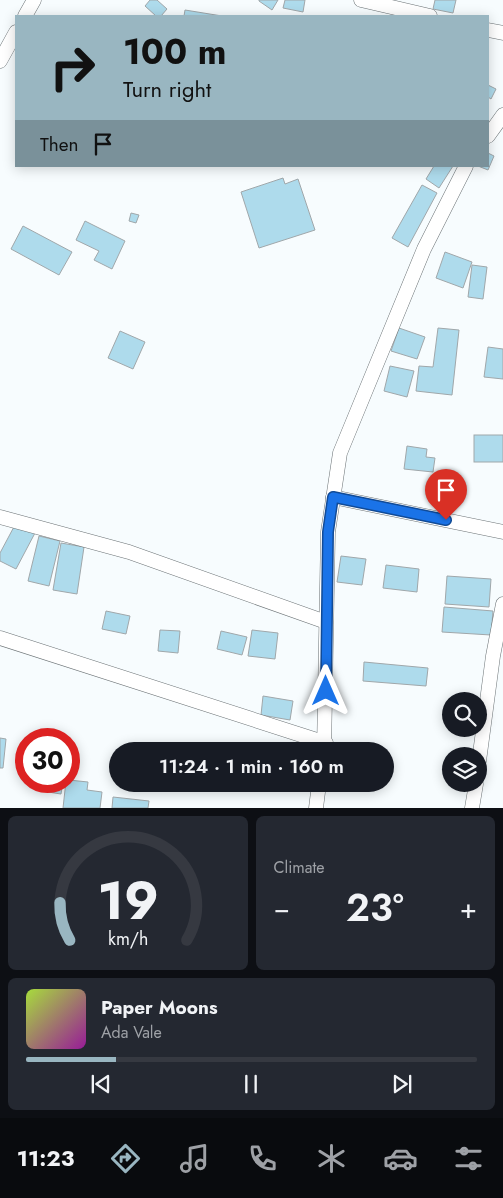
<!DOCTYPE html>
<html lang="en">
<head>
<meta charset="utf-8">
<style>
  :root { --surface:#171b24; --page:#242831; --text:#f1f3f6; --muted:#9ea1a6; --line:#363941; --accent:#99b6c1 }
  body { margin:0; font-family:Jost,sans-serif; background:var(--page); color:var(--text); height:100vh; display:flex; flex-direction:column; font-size:19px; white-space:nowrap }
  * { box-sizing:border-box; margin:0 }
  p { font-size:16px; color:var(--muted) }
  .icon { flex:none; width:28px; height:28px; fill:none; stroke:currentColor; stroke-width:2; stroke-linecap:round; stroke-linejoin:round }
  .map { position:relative; height:808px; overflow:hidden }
  .side { display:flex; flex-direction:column; gap:8px; padding:8px; background:#0d0f14; flex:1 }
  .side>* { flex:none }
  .banner { position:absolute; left:15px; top:15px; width:474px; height:152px; border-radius:0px; box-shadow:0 2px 12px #0003; background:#99b6c1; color:#111; overflow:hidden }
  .fabs { position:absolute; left:442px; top:692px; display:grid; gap:10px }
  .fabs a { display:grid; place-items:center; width:45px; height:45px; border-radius:50%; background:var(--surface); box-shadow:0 2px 12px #0003; font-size:25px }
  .speed { position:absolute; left:15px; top:728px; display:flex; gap:10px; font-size:25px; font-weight:700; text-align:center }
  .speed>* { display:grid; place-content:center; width:65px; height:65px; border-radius:50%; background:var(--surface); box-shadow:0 2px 12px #0003; line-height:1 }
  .speed .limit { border:8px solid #d22; background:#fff; color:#111 }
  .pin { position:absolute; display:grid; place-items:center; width:42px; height:42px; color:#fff; margin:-51px -21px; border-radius:50% 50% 50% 0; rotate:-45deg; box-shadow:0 0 5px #0007 }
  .pin .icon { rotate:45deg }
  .me { position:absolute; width:55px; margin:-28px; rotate:0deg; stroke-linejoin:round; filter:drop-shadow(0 0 4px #0008) }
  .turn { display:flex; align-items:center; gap:18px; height:105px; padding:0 25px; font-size:22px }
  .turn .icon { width:65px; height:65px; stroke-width:2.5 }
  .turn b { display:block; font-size:35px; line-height:42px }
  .then { display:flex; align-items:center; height:48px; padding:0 25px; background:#0003; gap:10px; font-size:19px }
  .big { font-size:38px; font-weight:600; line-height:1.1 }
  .side .widget { flex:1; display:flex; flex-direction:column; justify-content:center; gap:8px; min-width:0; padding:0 18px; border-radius:8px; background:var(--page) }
  .side .dial { align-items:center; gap:0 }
  .dial svg { height:130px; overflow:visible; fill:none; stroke:var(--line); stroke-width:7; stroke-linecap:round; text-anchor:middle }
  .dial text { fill:var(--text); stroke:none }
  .song { display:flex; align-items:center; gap:15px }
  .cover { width:60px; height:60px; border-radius:8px; background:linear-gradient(135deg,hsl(80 70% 55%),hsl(300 70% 35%)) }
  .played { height:5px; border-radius:2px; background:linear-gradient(90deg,var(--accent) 20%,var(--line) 20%) }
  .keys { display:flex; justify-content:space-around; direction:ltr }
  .heat { display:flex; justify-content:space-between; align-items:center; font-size:28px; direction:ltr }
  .side .tiles { flex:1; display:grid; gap:8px; grid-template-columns:1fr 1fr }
  .widget:last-child { grid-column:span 2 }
  .trip { position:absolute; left:109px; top:742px; width:285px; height:50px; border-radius:25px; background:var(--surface); box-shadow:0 2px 12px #0003; font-weight:600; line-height:50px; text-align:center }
  .tabs { display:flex; height:80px; justify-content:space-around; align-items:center; background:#090b0e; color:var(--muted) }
  .tabs .icon { width:35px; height:35px }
  .tabs .current { color:var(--accent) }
  .tabs b { font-size:22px; color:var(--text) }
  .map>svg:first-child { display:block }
  .building { fill:#aedbec; stroke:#a0a7aa }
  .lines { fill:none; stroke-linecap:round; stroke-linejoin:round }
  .minor-casing { stroke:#6c7376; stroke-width:15 }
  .minor { stroke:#fff; stroke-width:14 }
  .route-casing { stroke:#114b97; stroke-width:12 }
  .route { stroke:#1a73e8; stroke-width:9 }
</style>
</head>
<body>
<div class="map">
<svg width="503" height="808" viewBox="0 0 503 808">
  <rect width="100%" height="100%" fill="#f7fcfe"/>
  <g class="building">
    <polygon points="150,0 157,0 167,9 161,16 156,16 145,6"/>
    <polygon points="259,0 278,0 272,10 259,1"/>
    <polygon points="285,0 305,0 303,12 283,8"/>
    <polygon points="435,0 456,0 453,13 433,9"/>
    <polygon points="185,10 222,16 184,16"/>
    <polygon points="488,85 496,89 491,99 488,97"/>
    <polygon points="488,153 494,156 488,170 478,166 488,166"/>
    <polygon points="434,166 453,166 439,188 426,179"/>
    <polygon points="283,178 285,184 298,179 315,230 259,248 241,192"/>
    <polygon points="422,185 437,193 408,247 392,238"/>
    <polygon points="131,213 139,215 136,223 129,221"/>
    <polygon points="85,221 125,241 112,269 94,260 99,251 76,240"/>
    <polygon points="23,226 72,252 59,275 11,249"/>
    <polygon points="445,252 472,262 463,288 436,278"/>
    <polygon points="472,265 487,267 483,299 468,297"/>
    <polygon points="399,328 425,337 417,359 391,351"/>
    <polygon points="438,328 459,330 452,395 416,391 419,366 433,367"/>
    <polygon points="120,331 145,342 133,369 108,358"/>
    <polygon points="488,347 503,349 503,379 484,377"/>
    <polygon points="390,366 414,371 407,397 384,391"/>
    <rect x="474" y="435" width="29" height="27"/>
    <polygon points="407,446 427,449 426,457 435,458 433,472 404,469"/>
    <polygon points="16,523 35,533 16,569 0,561 0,553"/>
    <polygon points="39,536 60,541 49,586 28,581"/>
    <polygon points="61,543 84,547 77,594 53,590"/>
    <polygon points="341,556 366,559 362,585 337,582"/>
    <polygon points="386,565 419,569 417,592 383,588"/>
    <polygon points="447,576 491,579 489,607 445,604"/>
    <polygon points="444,607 493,611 491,635 442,632"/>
    <polygon points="106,611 130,616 126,634 102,629"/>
    <polygon points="160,630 180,631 178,653 158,651"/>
    <polygon points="252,630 278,633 275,659 248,656"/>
    <polygon points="221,631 247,637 242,655 217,649"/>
    <polygon points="364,662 428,668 426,686 363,681"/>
    <polygon points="263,696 293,701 290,720 261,715"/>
    <polygon points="0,738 6,739 3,768 0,768"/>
    <polygon points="69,780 88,782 87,790 102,792 100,808 63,808 66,781 69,781"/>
    <polygon points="50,781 63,781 61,794 48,792"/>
    <polygon points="113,797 149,801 148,808 112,808"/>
  </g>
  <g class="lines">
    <g class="minor-casing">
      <g id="minor">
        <polyline points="361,0 430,16"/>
        <polyline points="25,16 34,0"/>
        <polyline points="488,30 503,33"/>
        <polyline points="0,61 16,32"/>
        <polyline points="488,136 503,115"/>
        <polyline points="333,497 503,532"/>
        <polyline points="0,517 129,552 326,622"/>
        <polyline points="0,638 326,743"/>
        <polyline points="324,751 328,532 340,453 424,249 466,166"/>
        <polyline points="479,761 493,656 503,604"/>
        <polyline points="316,808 319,784"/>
        <polyline points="472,808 476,784"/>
      </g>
    </g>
    <use href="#minor" class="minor"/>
  </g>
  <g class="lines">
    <g class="route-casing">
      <polyline id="route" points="326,691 328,532 333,497 446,520"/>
    </g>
    <use href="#route" class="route"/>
  </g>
</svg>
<div class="fabs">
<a><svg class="icon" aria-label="search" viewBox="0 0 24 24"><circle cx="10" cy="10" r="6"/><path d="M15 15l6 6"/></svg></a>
<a><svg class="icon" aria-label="layers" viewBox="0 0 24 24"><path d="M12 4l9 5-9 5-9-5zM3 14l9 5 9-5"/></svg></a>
</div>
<div class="speed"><div class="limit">30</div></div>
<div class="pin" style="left:446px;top:520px;background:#d93025"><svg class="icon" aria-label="arrive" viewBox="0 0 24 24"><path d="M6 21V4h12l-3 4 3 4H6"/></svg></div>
<svg class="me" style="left:326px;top:691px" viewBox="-20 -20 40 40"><path d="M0-17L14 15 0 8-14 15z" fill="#1a73e8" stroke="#fff" stroke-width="4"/></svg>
<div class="trip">11:24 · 1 min · 160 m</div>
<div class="banner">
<div class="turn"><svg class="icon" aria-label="right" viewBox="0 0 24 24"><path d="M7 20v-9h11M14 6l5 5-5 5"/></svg><div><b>100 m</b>Turn right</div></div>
<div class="then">Then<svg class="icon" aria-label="arrive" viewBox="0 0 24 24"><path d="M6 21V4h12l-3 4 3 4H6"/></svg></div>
</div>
</div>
<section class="side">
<div class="tiles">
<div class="widget dial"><svg viewBox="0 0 100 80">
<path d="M14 69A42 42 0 1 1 86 69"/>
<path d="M14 69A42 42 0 0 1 8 46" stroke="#99b6c1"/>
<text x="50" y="56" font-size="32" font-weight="700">19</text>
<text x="50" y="72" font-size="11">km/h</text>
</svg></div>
<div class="widget"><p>Climate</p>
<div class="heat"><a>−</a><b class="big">23°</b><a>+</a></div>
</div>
<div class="widget">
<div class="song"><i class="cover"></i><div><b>Paper Moons</b><p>Ada Vale</p></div></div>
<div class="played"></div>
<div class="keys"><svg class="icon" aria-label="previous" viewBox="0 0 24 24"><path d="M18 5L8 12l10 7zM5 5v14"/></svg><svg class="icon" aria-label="pause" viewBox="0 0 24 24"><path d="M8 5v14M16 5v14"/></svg><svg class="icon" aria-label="next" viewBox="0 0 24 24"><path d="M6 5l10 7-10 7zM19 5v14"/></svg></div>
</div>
</div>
</section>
<nav class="tabs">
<b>11:23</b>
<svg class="icon current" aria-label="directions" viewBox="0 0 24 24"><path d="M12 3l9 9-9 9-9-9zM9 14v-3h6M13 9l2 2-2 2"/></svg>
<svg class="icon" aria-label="music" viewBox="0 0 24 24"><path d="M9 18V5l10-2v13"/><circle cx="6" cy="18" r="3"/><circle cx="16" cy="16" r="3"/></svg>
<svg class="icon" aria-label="phone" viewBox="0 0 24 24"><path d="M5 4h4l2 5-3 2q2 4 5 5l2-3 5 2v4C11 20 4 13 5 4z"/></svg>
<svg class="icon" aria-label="climate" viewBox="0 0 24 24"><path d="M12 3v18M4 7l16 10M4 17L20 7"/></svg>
<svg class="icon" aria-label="car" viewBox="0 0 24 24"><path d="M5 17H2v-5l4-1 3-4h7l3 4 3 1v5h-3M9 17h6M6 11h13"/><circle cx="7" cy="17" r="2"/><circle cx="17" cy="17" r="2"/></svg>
<svg class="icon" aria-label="filters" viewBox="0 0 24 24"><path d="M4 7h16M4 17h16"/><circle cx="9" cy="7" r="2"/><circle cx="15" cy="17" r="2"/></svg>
</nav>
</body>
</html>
